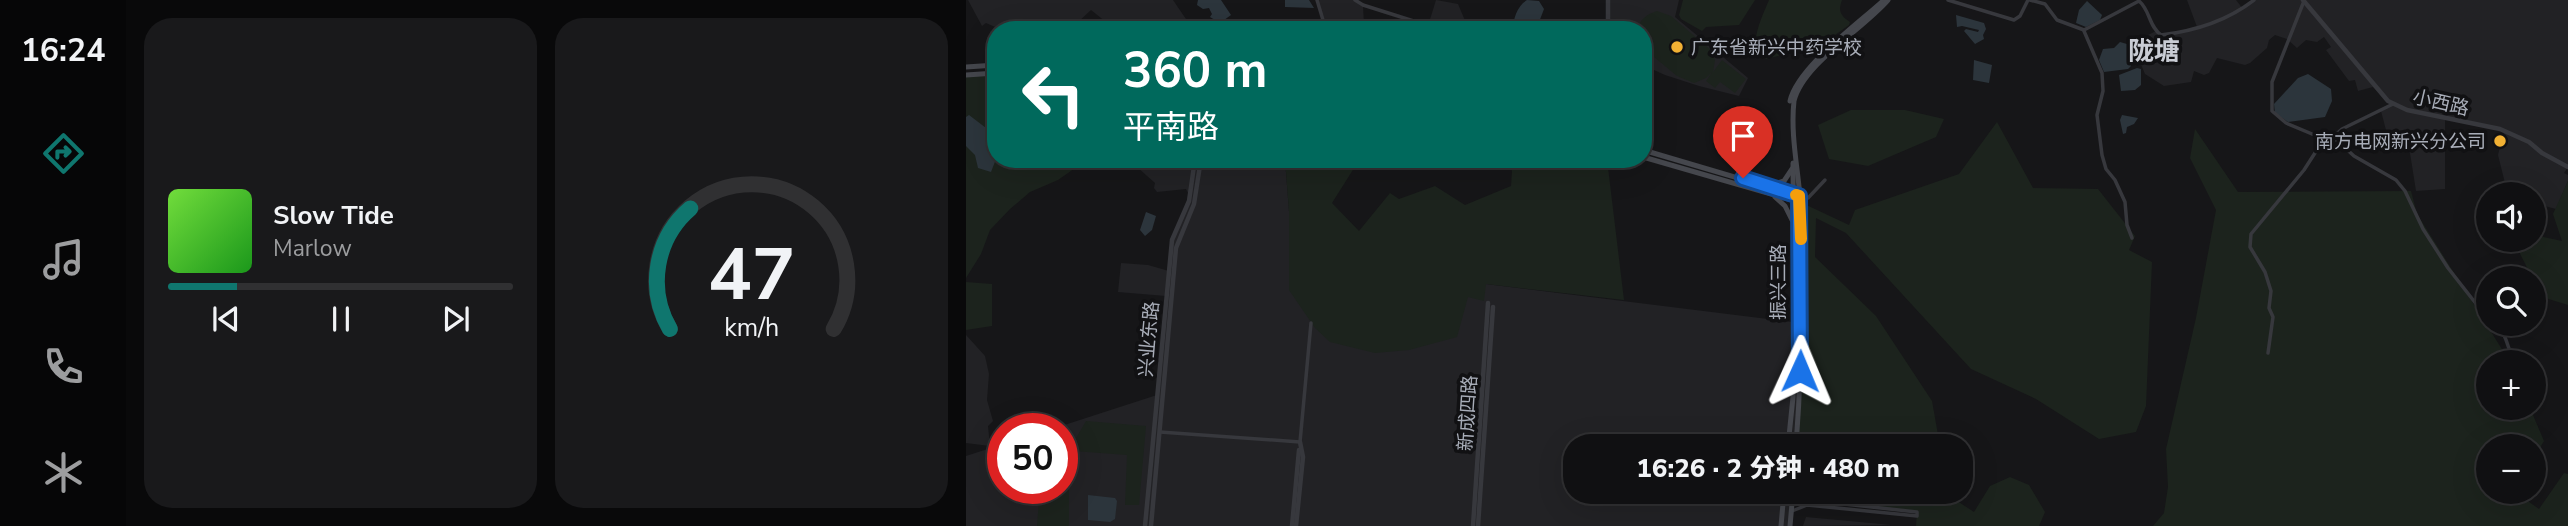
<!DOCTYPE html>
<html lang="zh">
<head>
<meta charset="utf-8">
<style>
  :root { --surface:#101012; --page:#19191b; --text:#f1f3f6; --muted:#9c9d9f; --line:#303032; --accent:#0f766e }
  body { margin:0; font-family:"Nunito Sans","Noto Sans SC",sans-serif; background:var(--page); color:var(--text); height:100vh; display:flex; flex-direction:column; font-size:26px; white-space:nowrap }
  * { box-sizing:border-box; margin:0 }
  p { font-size:23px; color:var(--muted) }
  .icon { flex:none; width:38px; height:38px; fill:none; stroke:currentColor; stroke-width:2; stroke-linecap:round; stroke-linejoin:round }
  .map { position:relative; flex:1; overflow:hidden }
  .panel { display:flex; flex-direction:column; gap:18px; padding:18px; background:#09090a; width:840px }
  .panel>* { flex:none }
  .hud { position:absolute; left:21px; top:21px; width:665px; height:147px; border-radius:28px; box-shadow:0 7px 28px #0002,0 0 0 2px var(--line); background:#00695c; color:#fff; overflow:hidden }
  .tools { position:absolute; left:1510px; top:182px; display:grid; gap:14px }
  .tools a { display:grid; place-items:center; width:70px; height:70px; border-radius:50%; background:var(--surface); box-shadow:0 7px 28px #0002,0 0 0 2px var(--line); font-size:35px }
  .speed { position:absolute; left:21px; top:413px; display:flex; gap:14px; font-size:35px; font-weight:700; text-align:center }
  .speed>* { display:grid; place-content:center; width:91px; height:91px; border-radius:50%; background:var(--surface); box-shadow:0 7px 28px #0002,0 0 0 2px var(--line); line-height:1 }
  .speed .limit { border:10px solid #d22; background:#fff; color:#111 }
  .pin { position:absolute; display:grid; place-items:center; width:60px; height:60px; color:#fff; margin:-72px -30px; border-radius:50% 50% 50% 0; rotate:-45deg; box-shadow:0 0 7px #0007 }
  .pin .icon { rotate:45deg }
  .me { position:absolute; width:77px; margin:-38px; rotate:1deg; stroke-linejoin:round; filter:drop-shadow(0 0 5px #0008) }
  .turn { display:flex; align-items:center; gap:24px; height:147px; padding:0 21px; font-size:32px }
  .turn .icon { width:91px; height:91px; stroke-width:2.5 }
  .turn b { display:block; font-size:49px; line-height:60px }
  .panel .card { flex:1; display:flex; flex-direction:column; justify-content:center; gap:10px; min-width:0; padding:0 24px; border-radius:28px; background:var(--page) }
  .panel .dial { align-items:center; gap:0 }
  .dial svg { height:182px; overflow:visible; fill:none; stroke:var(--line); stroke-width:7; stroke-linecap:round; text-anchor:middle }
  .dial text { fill:var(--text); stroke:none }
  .song { display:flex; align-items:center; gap:21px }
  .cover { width:84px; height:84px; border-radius:10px; background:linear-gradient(135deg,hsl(100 70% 55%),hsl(120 70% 35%)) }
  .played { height:7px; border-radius:4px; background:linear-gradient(90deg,var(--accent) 20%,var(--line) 20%) }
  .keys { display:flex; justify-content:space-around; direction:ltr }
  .panel .tiles { flex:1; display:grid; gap:18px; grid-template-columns:repeat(2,1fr) }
  .trip { position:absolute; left:597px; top:434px; width:410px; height:70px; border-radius:28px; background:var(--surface); box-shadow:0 7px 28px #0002,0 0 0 2px var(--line); font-weight:800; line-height:70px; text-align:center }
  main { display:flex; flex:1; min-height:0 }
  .dock { display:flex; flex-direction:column; width:126px; justify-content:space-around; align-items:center; background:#060607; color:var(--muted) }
  .dock .icon { width:49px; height:49px }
  .dock .current { color:var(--accent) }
  .dock b { font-size:32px; color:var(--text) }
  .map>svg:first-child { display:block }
  .built { fill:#222225 }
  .green { fill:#1c231d }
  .water { fill:#2c353c }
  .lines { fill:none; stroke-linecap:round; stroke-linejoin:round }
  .minor { stroke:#37383d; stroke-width:3.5 }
  .tertiary { stroke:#37383d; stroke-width:4.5 }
  .secondary { stroke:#45474d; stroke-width:5 }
  .route-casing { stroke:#114b97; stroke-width:18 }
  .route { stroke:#1a73e8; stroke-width:12 }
  .slow { stroke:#f59e0b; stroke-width:12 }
  .poi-dot { fill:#f2b134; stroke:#111113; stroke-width:2.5 }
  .labels { text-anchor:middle; stroke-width:7; stroke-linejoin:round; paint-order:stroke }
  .poi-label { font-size:19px; fill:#a8adb8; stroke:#111113; text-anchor:start }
  .street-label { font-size:19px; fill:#a8adb8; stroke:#111113 }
  .district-label { font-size:26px; font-weight:bold; fill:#c9ccd4; stroke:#111113 }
</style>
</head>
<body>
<main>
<nav class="dock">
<b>16:24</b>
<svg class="icon current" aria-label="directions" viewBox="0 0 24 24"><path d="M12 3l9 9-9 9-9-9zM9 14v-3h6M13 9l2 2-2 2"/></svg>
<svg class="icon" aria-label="music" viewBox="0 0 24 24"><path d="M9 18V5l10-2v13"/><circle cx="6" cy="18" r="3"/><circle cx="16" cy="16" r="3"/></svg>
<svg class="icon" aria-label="phone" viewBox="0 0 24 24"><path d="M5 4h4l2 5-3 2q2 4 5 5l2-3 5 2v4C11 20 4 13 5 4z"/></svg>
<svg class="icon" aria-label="climate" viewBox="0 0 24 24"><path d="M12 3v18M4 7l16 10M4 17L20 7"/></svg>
</nav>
<section class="panel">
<div class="tiles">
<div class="card">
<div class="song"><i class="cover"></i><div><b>Slow Tide</b><p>Marlow</p></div></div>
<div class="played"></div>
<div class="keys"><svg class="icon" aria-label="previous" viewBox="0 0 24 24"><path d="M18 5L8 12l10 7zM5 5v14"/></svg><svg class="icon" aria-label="pause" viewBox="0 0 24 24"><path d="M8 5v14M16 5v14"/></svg><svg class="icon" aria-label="next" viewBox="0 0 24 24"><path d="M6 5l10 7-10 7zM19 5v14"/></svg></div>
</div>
<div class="card dial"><svg viewBox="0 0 100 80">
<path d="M14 69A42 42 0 1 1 86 69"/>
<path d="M14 69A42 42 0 0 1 23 16" stroke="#0f766e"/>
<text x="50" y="56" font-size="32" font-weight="700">47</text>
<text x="50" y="72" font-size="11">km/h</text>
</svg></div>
</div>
</section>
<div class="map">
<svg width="1602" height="526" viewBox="0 0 1602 526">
  <rect width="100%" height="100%" fill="#161618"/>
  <g class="built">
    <polygon points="2,0 207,0 224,25 230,30 150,30 125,10 111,23 80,30 36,30 20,23 16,26"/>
    <polygon points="351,0 389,0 397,5 398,26 393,30 360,30"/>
    <polygon points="470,0 492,4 503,30 476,30 462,26"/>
    <polygon points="642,0 713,0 709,17 782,78 773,96 733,86 699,75 677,65 677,30 642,30"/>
    <polygon points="1221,0 1270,0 1277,9 1288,0 1602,0 1602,167 1598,173 1602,175 1602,181 1590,209 1568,203 1568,194 1549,194 1540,187 1532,155 1538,131 1479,119 1479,189 1450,191 1441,134 1435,135 1431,145 1423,145 1414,142 1412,136 1421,134 1415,111 1426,105 1407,87 1392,91 1389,80 1383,81 1360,50 1365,47 1358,37 1351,42 1340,40 1331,48 1321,39 1309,35 1303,40 1301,48 1284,63 1279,65 1251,58 1243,73 1238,75 1228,71 1225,82 1198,86 1179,74 1166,43 1190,31 1195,35 1231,27"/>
    <polygon points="162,159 319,159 323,211 323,290 520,284 835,323 830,446 609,446 609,492 827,492 823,526 0,526 0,456 37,444 37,488 96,488 96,429 86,429 191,395 200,296 152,292 155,263 182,265 203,271 206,240 224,197 220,189 191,192 188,188 189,183"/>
    <polygon points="0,335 19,356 23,374 21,400 27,421 22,426 24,446 0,443"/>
    <polygon points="840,517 926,525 837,526"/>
  </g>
  <g class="green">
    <polygon points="717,0 789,0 773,25 740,27 736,31 715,19 713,15"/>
    <path d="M803 0H876C872 11 874 15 884 22L883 25 855 45 800 59C778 51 797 15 803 0Z"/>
    <path d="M691 11 705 16 746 51 749 60 747 72 756 60 780 79 769 93 754 82 749 88 740 81 746 72 740 78 728 83 711 76 677 48V30H671C674 19 680 15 691 11Z"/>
    <polygon points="30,73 30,159 122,159 92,180 64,192 44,209 24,230 15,254 0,278 0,75"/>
    <polygon points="885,110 939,110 978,119 970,137 902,166 863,159 852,125"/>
    <polygon points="1031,122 1067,188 1132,189 1169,236 1163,250 1186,262 1180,406 1170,432 1133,439 1070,399 1005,369 880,233 850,218 849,257 910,316 966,401 974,446 830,446 833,391 834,202 883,225 889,210 993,174"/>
    <polygon points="1229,129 1272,192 1445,191 1451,214 1544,362 1522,362 1522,408 1564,408 1578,441 1568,457 1568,446 1522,446 1522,492 1549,492 1573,509 1598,473 1602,474 1602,526 1187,526 1198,513 1202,487 1200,449 1230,318 1250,210 1224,158"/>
    <polygon points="319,159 387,159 390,165 366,203 393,231 424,193 433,199 469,186 499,205 545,186 546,171 541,159 641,159 658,300 520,284 518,301 502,297 491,337 443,350 409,353 364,342 349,328 323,290 323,211"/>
    <polygon points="1602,181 1602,305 1576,297 1547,240 1568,240 1568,235 1596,241 1587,214"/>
    <polygon points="0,282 26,284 26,326 0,330"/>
    <polygon points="120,421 180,426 173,505 159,505 161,455 108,451 106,445"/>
    <polygon points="1044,477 1063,485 1079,512 1073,526 950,526 951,512 842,500 828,492 983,492 985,497 1008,512 1024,486"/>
    <polygon points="96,481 103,482 103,526 71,526 74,488 96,488"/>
  </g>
  <g class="water">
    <polygon points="232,0 255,0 265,15 254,23 244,17 246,14 243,8 237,9 231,5"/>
    <polygon points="319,0 343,0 348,8 319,7"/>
    <path d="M561 0 573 1 578 9 570 30H547C547 19 551 6 561 0Z"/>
    <polygon points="1121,1 1136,15 1134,20 1120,27 1110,23 1113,10"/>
    <polygon points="990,15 1018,23 1020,29 1017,35 1018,39 1009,44 998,31 1000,29 1012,32 1013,30 996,26 991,27"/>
    <polygon points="1154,42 1161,44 1165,48 1165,66 1162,69 1138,72 1133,60 1137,49 1148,48"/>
    <polygon points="1008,60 1026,65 1023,83 1007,80"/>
    <polygon points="1171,68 1175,69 1175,85 1169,90 1155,91 1153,75"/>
    <polygon points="1342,74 1365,89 1366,101 1359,117 1322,122 1309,113 1308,104 1332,78"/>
    <polygon points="3,115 20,128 30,126 30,159 25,172 12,168 9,155 0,146 0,117"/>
    <polygon points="1156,115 1172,118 1168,124 1161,127 1160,133 1157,134 1154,120"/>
    <polygon points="180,212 190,216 186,230 179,236 174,230"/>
    <polygon points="122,495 149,498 151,501 149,519 144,522 122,520"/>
  </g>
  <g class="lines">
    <g class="minor">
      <polyline points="351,0 360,30"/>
      <polyline points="389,0 397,5 476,30"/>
      <polyline points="982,0 1048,20 1054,16 1062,0"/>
      <path d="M1064 0 1079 4 1091 20 1118 30 1173 1C1184 10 1183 27 1195 35 1228 31 1261 21 1288 0"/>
      <polyline points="1338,1 1306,82 1306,111 1320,123 1358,139 1367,137 1376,129 1427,104"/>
      <polyline points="1118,31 1136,73 1137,91 1131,115 1136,155 1140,169 1149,180 1159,202 1161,225 1166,238"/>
      <polyline points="1367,137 1388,156 1430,180 1439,191 1457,229 1482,268 1522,319"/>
      <polyline points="834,199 842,198 859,180"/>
      <path d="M1528 324C1544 336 1539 348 1550 362"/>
      <polyline points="1302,353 1307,317 1303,308 1305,291 1299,272 1284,247 1285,234 1338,170 1358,139"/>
      <polyline points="194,432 334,442 345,323"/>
      <polyline points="826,511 841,505 951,516 951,512 842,500 828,492"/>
    </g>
    <g class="tertiary">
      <polyline points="1337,0 1422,101 1441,110 1534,129 1563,142 1576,153 1602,167"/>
      <polyline points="642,30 642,0"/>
      <polyline points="179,526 206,240 223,201 229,159"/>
      <polyline points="185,526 210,248 228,204 235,159"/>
      <polyline points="326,526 333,450"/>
      <polyline points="330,526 337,457 334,442"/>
      <polyline points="507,526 522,303"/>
      <polyline points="512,526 527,307"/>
    </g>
    <g class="secondary">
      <polyline points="0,67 30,65"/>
      <polyline points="0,75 30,73"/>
      <path d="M824 101C832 67 892 24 918 0"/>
      <polyline points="677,150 830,195"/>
      <polyline points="677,157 829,201"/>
      <polyline points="805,185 818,181 826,169"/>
      <polyline points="809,197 819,206 826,220"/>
      <polyline points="822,446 827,397 828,317 827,163"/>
      <path d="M830 446C836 367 837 288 835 209 833 173 824 136 828 101 837 64 897 29 922 0"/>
      <polyline points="815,526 818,492"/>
      <polyline points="824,526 827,492"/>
    </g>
  </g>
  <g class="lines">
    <g class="route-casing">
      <polyline id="route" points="777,178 833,196 834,371"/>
    </g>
    <use href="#route" class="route"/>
    <polyline class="slow" points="830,195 833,196 835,239"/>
  </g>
  <g class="poi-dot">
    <circle cx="711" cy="47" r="7"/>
    <circle cx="1534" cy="141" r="7"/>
  </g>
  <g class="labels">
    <g class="poi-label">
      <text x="725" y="54">广东省新兴中药学校</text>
      <text x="1520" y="148" text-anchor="end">南方电网新兴分公司</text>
    </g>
    <g class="street-label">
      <text transform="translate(1475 102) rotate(13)" y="7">小西路</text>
      <text transform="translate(812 282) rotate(-90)" y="7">振兴三路</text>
      <text transform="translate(182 339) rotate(-85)" y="7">兴业东路</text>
      <text transform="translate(501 413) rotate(-86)" y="7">新成四路</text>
    </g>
    <g class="district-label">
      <text x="1188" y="60">陇塘</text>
    </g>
  </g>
</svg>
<div class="tools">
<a><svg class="icon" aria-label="sound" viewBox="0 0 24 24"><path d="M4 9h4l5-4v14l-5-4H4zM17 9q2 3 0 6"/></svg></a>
<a><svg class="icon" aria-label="search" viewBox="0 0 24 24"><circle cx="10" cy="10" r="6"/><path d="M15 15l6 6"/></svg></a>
<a>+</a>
<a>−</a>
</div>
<div class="speed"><div class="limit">50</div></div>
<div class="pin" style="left:777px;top:178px;background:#d93025"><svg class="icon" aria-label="arrive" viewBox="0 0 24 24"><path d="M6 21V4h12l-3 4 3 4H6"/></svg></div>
<svg class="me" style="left:834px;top:371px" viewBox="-20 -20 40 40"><path d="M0-17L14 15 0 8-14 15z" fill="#1a73e8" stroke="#fff" stroke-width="4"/></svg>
<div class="trip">16:26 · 2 分钟 · 480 m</div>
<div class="hud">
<div class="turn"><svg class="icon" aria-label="left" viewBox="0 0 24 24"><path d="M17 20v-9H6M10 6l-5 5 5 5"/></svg><div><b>360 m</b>平南路</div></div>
</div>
</div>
</main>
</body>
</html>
